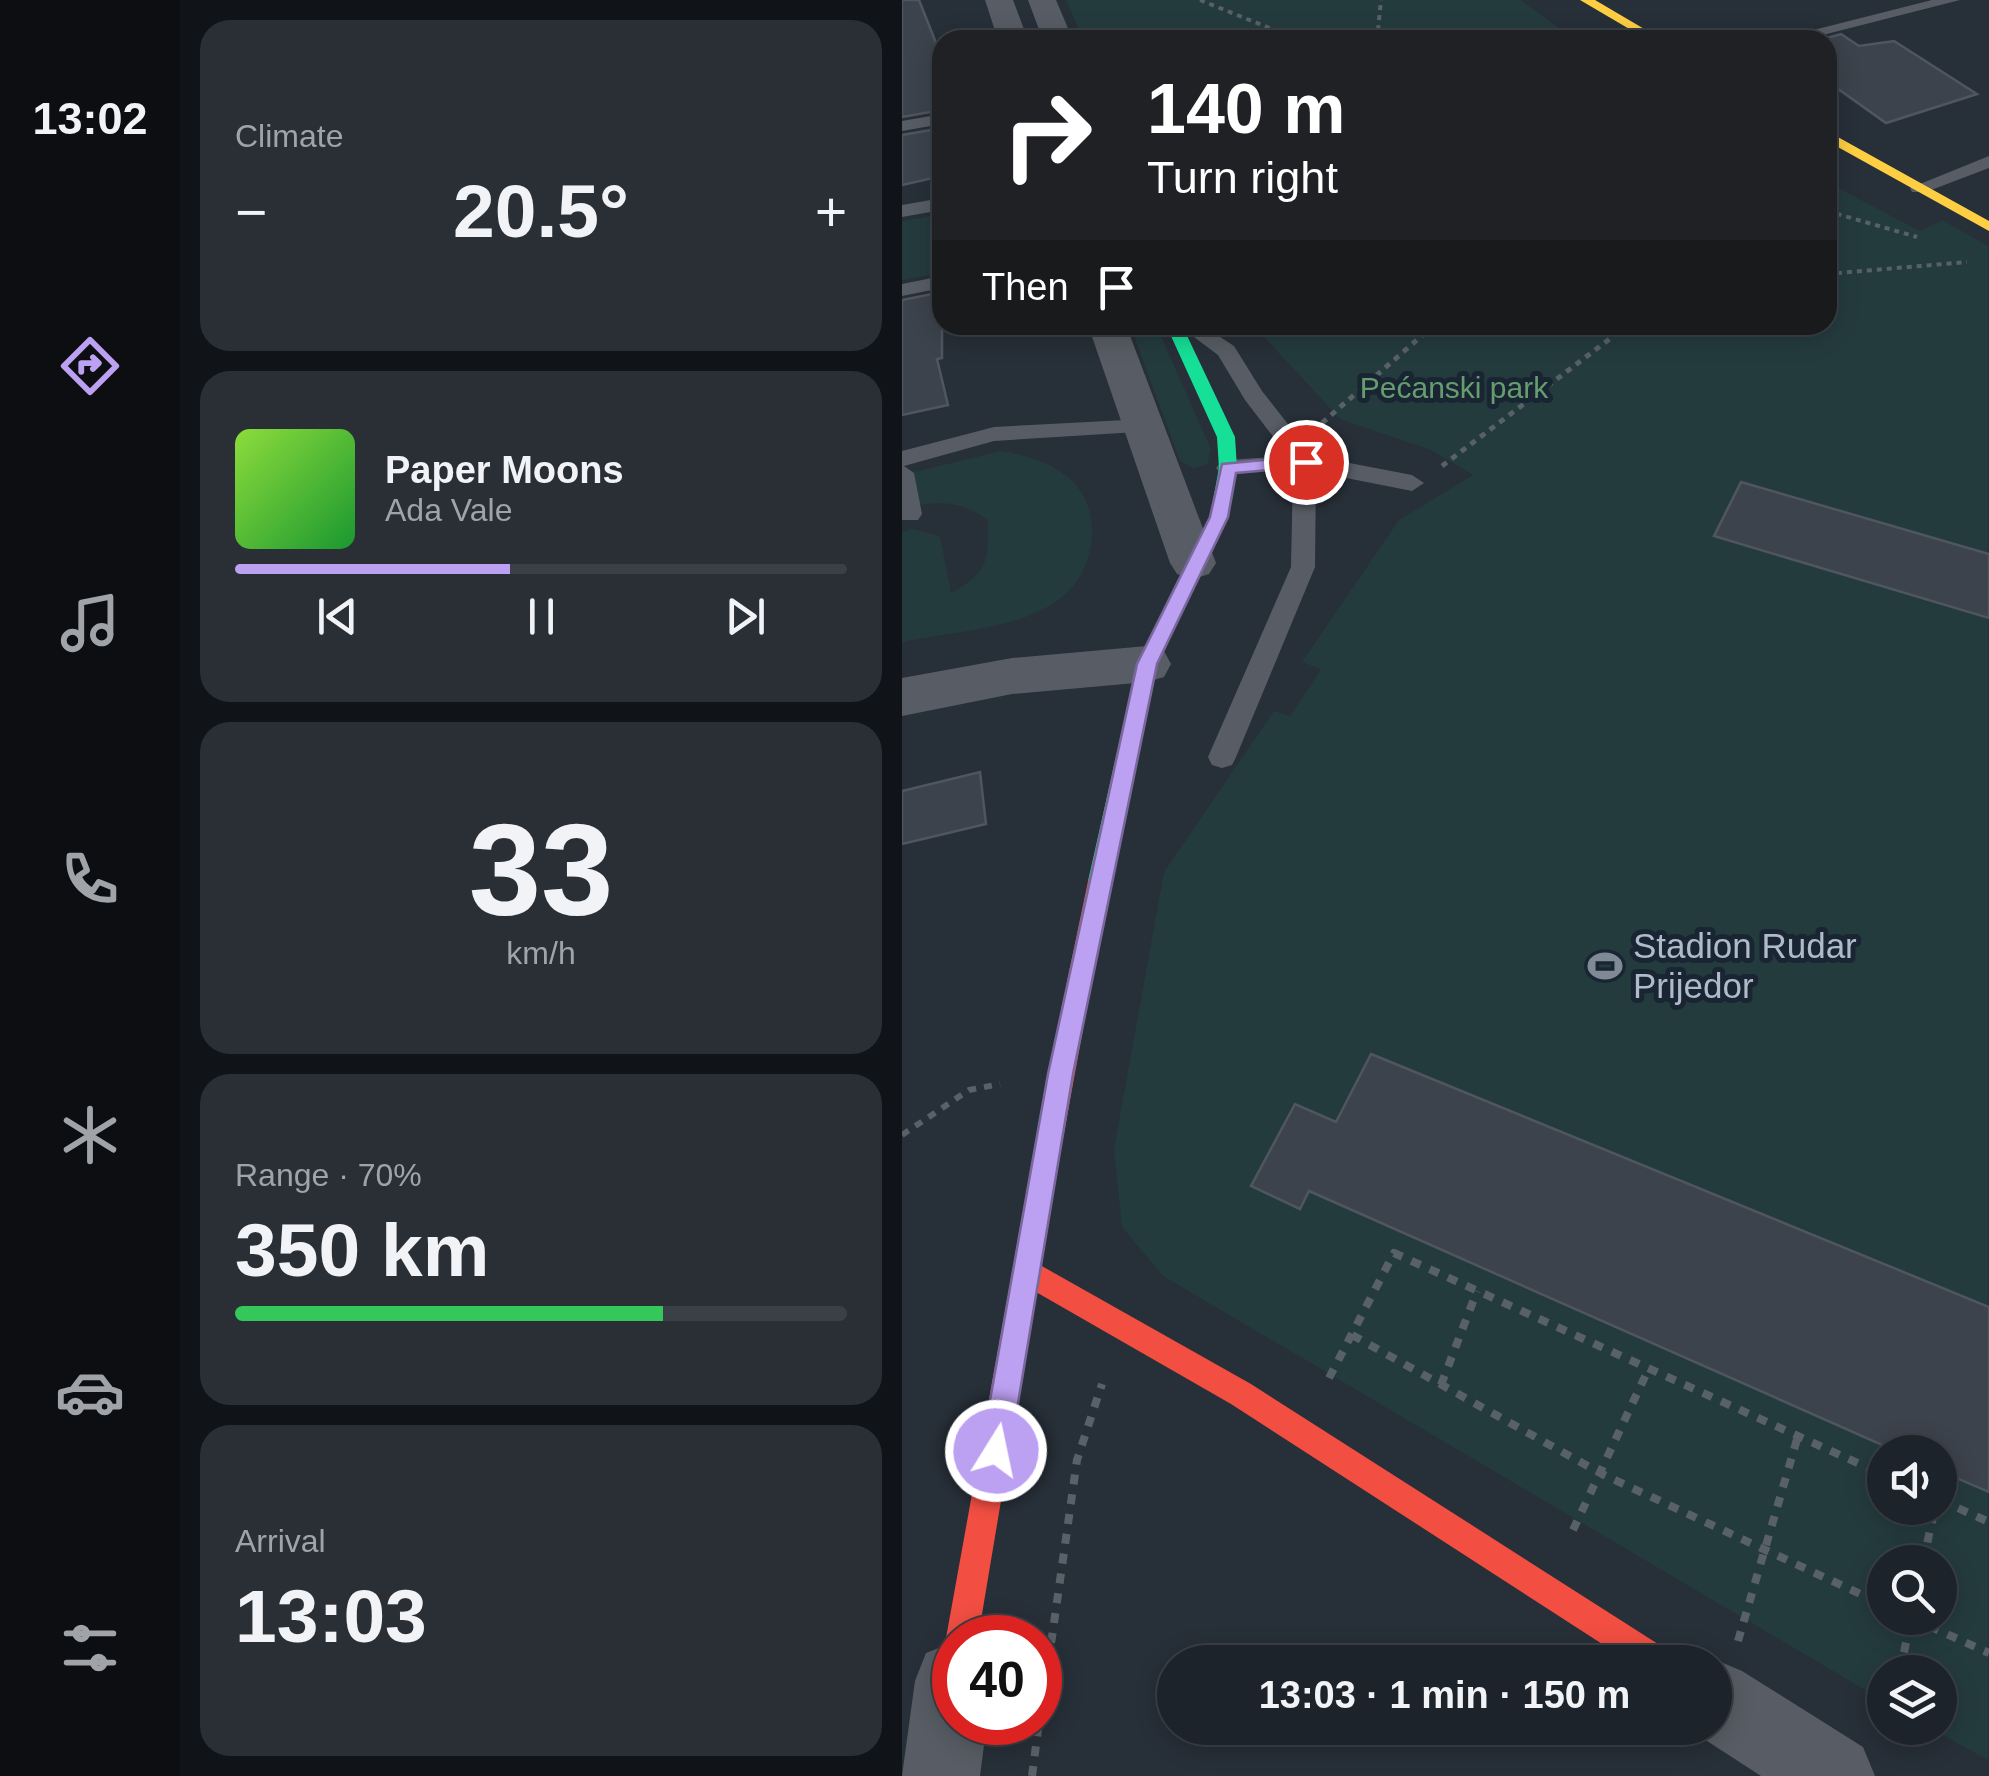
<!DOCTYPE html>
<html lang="en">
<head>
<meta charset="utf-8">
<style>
  :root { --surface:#1d232a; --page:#2a2f36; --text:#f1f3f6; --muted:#a0a4a8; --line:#3b4047; --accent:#bca0f2 }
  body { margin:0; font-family:Helvetica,sans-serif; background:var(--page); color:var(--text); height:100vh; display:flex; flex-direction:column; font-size:38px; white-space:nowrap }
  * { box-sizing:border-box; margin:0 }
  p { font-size:32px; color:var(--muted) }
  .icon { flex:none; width:55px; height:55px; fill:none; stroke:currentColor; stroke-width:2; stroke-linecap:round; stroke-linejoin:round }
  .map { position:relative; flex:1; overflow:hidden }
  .drawer { display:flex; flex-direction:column; gap:20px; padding:20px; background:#101317; width:722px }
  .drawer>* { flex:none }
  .hud { position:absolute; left:30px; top:30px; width:905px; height:305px; border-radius:30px; box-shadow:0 5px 25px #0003,0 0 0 2px var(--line); background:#202124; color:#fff; overflow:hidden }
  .controls { position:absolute; left:965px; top:1435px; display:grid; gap:20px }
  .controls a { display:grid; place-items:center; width:90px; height:90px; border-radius:50%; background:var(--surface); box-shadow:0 5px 25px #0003,0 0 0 2px var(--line); font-size:50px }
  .speed { position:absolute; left:30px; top:1615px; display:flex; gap:20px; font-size:50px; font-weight:700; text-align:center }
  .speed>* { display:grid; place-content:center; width:130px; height:130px; border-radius:50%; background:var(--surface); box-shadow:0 5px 25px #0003,0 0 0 2px var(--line); line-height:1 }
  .speed .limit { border:15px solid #d22; background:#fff; color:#111 }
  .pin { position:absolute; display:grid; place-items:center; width:85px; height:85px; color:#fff; margin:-42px; border:5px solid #fff; border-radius:50%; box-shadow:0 2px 10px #0007 }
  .me { position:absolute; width:110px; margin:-55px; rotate:10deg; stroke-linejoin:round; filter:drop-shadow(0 0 8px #0008) }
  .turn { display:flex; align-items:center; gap:35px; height:210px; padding:0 50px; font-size:45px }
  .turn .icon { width:130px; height:130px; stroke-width:2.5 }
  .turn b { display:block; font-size:70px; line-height:85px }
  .then { display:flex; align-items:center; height:95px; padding:0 50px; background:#0003; gap:20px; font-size:38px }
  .big { font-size:75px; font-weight:600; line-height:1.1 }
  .drawer .widget { flex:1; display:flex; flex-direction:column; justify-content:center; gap:15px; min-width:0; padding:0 35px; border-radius:30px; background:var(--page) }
  .drawer .dial { align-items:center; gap:0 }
  .dial b { font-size:130px; line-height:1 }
  .song { display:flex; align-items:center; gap:30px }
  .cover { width:120px; height:120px; border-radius:15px; background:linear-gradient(135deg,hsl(90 70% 55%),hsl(130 70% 35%)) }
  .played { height:10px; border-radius:5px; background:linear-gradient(90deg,var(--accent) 45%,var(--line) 45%) }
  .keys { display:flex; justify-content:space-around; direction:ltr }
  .heat { display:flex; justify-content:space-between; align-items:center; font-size:55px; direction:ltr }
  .charge { height:15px; border-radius:8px; background:linear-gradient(90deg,#34c759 70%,var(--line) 0) }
  .trip { position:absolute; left:255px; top:1645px; width:575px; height:100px; border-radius:50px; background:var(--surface); box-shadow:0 5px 25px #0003,0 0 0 2px var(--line); font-weight:600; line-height:100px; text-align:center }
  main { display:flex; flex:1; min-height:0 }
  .menu { display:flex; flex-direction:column; width:180px; justify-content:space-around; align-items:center; background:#0c0e11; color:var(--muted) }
  .menu .icon { width:70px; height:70px }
  .menu .selected { color:var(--accent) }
  .menu b { font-size:45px; color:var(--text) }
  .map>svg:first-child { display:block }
  .green { fill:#243b3e; fill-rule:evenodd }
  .building { fill:#3c434c; stroke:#4f565f; stroke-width:2.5 }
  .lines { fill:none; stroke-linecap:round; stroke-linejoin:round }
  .path-far3 { stroke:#596168; stroke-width:4; stroke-dasharray:5 5; stroke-linecap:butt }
  .path-far2 { stroke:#596168; stroke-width:5; stroke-dasharray:6 6; stroke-linecap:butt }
  .path-far1 { stroke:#596168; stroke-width:6; stroke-dasharray:8 8; stroke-linecap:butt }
  .path { stroke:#596168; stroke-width:8; stroke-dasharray:10 10; stroke-linecap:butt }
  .lane { fill:#585d65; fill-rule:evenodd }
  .street { fill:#585d65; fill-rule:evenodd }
  .fast { fill:#16e098; fill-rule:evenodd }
  .slow { fill:#ffcf43; fill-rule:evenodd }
  .jam { fill:#f24e42; fill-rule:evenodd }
  .route { fill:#bca0f2; stroke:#7a689d; stroke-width:2.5 }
  .labels { text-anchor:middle; stroke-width:10; stroke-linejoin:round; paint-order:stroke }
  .far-park-label { font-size:30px; fill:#659d6f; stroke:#1a2533 }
  .poi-label { font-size:35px; fill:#b0bbc9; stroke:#1a2533; text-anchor:start }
</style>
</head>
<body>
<main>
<nav class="menu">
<b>13:02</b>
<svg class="icon selected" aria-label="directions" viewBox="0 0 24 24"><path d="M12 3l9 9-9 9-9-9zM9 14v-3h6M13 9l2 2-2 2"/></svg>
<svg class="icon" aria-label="music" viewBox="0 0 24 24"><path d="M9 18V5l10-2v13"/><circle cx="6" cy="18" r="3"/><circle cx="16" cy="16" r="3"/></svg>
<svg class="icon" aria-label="phone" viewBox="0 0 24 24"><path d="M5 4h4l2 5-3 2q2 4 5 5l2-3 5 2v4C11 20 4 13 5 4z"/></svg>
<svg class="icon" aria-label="climate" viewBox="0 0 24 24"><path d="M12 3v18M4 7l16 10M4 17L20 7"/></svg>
<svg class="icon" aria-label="car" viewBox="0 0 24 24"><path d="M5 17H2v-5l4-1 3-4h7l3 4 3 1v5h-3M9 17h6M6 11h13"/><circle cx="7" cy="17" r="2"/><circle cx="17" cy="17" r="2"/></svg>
<svg class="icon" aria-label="filters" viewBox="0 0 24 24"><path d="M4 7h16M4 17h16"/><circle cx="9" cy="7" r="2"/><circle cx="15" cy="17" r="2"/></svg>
</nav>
<section class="drawer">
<div class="widget"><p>Climate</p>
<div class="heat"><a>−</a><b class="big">20.5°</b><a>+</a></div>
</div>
<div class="widget">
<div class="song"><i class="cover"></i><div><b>Paper Moons</b><p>Ada Vale</p></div></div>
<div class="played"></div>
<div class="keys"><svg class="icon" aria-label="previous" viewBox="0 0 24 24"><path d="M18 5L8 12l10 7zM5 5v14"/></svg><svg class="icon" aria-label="pause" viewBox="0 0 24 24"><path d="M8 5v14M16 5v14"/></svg><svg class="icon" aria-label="next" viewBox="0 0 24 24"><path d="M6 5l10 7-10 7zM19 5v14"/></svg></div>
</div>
<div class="widget dial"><b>33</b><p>km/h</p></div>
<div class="widget"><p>Range · 70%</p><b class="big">350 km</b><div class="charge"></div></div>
<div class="widget"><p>Arrival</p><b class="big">13:03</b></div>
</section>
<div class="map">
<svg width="1087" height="1776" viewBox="0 0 1087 1776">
  <rect width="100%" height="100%" fill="#272f38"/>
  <g class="green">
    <polygon points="164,0 618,0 674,40 181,40"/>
    <path d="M925 182 1018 231 1040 220 1086 246V1760L1028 1728H1038V1672H982V1701L261 1276 220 1227 212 1149 262 872 372 711 388 716 419 669 400 662 497 520 571 475 529 450 438 419 351 325H925ZM982 1452H1038V1508H982ZM982 1562H1038V1618H982Z"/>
    <polygon points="40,214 40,273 0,280 0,221"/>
    <polygon points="228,325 254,325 309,449 305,465 291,468 278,461"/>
    <path d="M99 451C124 455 150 462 169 480 204 513 193 575 155 601 113 630 49 632 0 642V532L10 529 38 536 49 593C87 572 86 561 86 520 60 501 40 502 9 505L4 474Z"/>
  </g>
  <g class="building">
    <polygon points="0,0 17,0 40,58 40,110 0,117"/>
    <polygon points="939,34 957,46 992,41 1075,94 984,123 925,81 925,38"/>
    <polygon points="40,128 40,176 0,185 0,135"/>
    <polygon points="40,292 40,358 35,359 46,405 0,415 0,300"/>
    <polygon points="839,482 1087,554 1087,618 812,536"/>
    <polygon points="78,772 84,824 0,844 0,791"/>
    <polygon points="469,1054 1087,1307 1087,1492 1038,1471 1038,1452 996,1452 407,1191 398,1209 349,1186 393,1104 434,1122"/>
  </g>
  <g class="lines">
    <g class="path-far3">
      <polyline points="298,0 397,40"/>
      <polyline points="475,40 479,0"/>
      <polyline points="925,211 1015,237"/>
      <polyline points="925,274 1065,262"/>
    </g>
    <g class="path-far2">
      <polyline points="420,423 532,325"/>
      <polyline points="540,466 726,325"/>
    </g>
    <polyline class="path-far1" points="0,1135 67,1090 98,1084"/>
    <g class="path">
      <polyline points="450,1335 700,1474 982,1605"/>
      <polyline points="427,1378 492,1253 982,1475"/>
      <polyline points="539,1385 575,1291"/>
      <polyline points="1038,1500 1087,1522"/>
      <polyline points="671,1530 747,1368"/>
      <polyline points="1021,1562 1033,1508"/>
      <polyline points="1009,1618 1087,1653"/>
      <polyline points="836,1641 896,1436"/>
      <polyline points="998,1672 1009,1618"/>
      <polyline points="138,1722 175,1460 200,1384"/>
      <polyline points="130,1776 137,1722"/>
    </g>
    <g class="lane">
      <polygon points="1030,0 1058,0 901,40 872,40"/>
      <polygon points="40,114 40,124 0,131 0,121"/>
      <polygon points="1087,156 1087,168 1024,192 1010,192 1008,188"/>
      <polygon points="40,198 40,210 0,217 0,205"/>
      <polygon points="40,276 40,288 0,296 0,284"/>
      <polygon points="276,325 300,325 332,346 360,391 411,456 510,475 522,483 510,491 414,472 413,567 334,757 330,765 320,768 310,765 306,757 389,567 391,470 318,473 314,468 318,463 326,460 386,456 343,400 316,355"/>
      <polygon points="243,419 251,421 254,426 251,431 92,441 2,466 12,473 20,514 16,520 0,520 0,451 92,427"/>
    </g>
    <g class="street">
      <polygon points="83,0 111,0 126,40 96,40"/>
      <polygon points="126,0 154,0 171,40 141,40"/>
      <polygon points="186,325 224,325 314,563 307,574 291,579 275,574 268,563"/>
      <polygon points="245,646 262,651 269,664 262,677 245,682 110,694 0,716 0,678 110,658"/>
      <polygon points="52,1642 52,1722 85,1722 78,1776 0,1776 13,1681 24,1653"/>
      <polygon points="812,1659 840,1671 961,1747 973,1776 859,1776 785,1728 812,1728 812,1662 805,1662"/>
    </g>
    <polygon class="fast" points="264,325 280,325 333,437 335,468 326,517 255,664 208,881 205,888 189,888 186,881 235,664 308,517 317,468 315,437"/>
    <g class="slow">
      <polygon points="678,0 693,0 761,40 746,40"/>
      <polygon points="925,131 1087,221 1087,231 925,141"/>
    </g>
    <polygon class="jam" points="197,872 205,874 208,881 138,1265 349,1384 767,1651 772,1662 728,1662 329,1404 134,1292 76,1638 52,1638 52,1651 49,1649 44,1638 146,1073 186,881 189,874"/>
  </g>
  <polygon class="route" points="404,456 410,458 410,466 334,473 326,517 255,664 171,1074 108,1451 104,1462 94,1466 83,1462 79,1451 146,1074 235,664 308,517 320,464"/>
  <defs>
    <g id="stadium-bare" transform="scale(2.7)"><path d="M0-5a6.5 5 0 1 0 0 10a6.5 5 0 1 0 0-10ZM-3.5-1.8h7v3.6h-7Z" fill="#808a96" stroke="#1a2533" stroke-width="2.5" paint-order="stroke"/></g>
  </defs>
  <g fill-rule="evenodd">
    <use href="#stadium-bare" x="703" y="966"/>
  </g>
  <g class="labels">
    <g class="far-park-label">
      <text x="552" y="398">Pećanski park</text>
    </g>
    <g class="poi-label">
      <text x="731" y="958">Stadion Rudar<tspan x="731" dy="40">Prijedor</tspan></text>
    </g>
  </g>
</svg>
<div class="controls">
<a><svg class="icon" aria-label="sound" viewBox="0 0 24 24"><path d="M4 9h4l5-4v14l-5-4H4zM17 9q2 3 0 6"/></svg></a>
<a><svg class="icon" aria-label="search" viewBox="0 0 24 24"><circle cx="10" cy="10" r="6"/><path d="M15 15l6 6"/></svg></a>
<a><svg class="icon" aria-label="layers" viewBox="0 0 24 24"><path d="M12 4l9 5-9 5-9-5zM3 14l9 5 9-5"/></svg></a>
</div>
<div class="speed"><div class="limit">40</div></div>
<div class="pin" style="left:404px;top:462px;background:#d93025"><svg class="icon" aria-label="arrive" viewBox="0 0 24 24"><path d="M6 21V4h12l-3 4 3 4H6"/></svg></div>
<svg class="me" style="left:94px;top:1451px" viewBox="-20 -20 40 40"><circle r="17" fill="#bca0f2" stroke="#fff" stroke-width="3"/><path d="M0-11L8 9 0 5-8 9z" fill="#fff"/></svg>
<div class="trip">13:03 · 1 min · 150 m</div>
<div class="hud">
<div class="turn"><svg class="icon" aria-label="right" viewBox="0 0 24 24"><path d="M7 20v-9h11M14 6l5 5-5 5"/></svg><div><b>140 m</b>Turn right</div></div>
<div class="then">Then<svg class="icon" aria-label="arrive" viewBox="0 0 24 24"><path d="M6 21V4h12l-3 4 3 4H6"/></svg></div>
</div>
</div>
</main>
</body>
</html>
